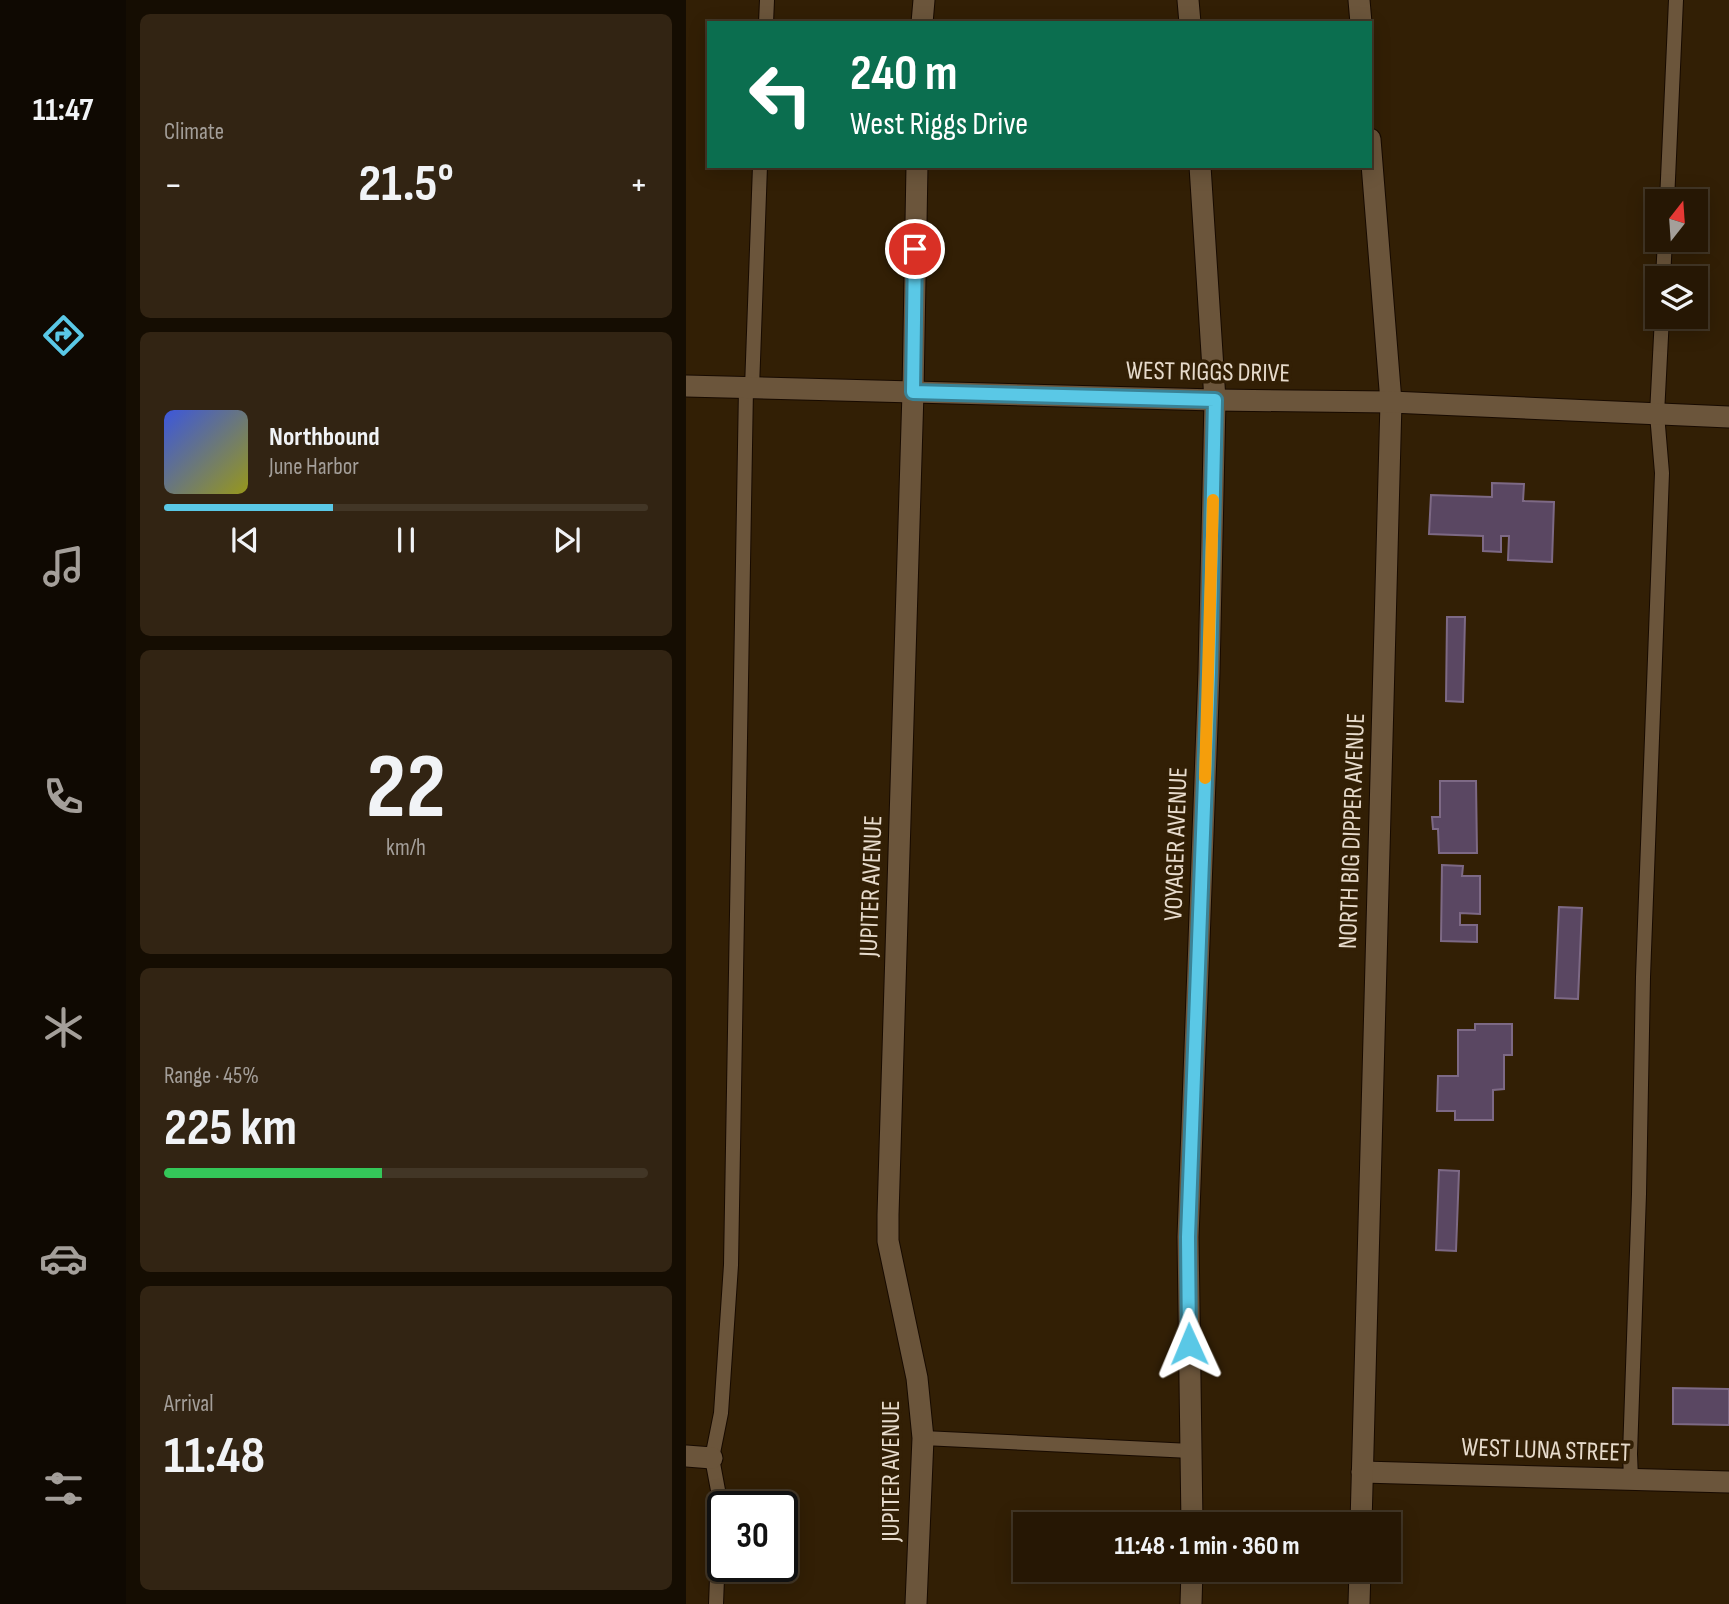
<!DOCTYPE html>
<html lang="en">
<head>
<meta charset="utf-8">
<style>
  :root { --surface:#261704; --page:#322413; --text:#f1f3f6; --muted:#a49f9a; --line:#423626; --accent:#5ac8e6 }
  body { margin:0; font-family:"Sofia Sans Condensed",sans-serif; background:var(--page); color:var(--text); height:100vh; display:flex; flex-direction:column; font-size:26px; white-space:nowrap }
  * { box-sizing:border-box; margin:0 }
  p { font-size:23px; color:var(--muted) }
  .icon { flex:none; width:38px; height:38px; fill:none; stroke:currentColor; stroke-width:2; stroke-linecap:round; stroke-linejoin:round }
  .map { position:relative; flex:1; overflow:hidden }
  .drawer { display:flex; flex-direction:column; gap:14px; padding:14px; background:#150d02; width:560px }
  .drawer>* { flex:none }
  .hud { position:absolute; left:21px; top:21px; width:665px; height:147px; border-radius:0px; box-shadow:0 4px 18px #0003,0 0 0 2px var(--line); background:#0b6e4f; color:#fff; overflow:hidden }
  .needle { width:46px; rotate:17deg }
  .buttons { position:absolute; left:959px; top:189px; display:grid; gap:14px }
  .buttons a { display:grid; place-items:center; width:63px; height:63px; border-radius:0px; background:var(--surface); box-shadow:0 4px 18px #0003,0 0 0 2px var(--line); font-size:35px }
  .speed { position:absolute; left:21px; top:1491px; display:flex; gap:14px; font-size:35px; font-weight:700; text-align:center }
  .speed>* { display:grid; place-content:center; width:91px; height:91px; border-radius:50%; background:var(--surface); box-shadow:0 4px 18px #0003,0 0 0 2px var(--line); line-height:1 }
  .speed .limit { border:4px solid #111; border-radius:10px; background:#fff; color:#111 }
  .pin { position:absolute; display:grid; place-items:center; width:60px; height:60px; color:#fff; margin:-30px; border:4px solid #fff; border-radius:50%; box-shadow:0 2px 7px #0007 }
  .me { position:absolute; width:77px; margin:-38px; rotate:359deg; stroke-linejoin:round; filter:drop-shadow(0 0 5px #0008) }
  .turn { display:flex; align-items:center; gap:24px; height:147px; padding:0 28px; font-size:32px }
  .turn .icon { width:91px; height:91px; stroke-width:2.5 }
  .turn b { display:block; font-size:49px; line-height:60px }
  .big { font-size:52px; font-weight:700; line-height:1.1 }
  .drawer .card { flex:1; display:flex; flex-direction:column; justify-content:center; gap:10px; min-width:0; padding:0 24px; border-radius:10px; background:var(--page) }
  .drawer .dial { align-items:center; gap:0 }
  .dial b { font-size:91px; line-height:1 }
  .song { display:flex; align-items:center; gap:21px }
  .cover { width:84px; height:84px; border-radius:10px; background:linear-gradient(135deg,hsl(230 70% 55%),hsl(60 70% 35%)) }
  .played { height:7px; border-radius:4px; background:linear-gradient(90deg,var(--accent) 35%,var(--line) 35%) }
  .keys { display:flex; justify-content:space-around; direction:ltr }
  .heat { display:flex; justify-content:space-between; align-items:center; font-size:38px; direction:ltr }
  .charge { height:10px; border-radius:5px; background:linear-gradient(90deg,#34c759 45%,var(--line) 0) }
  .trip { position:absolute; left:327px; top:1512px; width:388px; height:70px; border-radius:0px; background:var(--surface); box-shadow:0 4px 18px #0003,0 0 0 2px var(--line); font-weight:700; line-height:70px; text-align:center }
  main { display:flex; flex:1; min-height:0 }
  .dock { display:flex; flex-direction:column; width:126px; justify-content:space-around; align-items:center; background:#0f0902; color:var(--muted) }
  .dock .icon { width:49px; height:49px }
  .dock .selected { color:var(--accent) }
  .dock b { font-size:32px; color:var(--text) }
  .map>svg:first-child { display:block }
  .building { fill:#5a4762; stroke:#7d6985; stroke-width:2 }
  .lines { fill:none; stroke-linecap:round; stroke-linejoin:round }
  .service-casing { stroke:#170a00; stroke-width:16 }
  .minor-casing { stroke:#170a00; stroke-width:23 }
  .tertiary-casing { stroke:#170a00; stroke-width:23 }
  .service { stroke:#6b553b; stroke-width:14 }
  .minor { stroke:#6b553b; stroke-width:21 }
  .tertiary { stroke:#6b553b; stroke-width:21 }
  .route-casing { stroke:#3a8296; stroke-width:18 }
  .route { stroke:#5ac8e6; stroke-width:12 }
  .slow { stroke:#f59e0b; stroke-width:12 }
  .labels { text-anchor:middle; stroke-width:7; stroke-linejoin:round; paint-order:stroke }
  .street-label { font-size:26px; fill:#e7dbcc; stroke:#321f05 }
</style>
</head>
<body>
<main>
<nav class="dock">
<b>11:47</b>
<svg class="icon selected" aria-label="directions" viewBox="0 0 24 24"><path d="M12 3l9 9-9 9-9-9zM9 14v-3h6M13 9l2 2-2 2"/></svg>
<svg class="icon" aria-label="music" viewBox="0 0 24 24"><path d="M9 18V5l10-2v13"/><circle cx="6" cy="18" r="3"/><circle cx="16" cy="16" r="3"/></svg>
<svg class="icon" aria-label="phone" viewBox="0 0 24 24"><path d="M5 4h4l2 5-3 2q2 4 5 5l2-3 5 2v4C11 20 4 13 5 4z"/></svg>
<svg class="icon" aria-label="climate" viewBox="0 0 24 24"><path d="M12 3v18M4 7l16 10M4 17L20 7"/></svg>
<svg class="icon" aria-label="car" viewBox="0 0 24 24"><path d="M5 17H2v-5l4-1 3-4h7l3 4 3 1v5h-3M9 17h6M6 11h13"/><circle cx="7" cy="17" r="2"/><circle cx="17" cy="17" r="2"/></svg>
<svg class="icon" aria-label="filters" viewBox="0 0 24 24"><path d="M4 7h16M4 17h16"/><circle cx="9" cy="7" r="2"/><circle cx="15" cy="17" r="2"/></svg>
</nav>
<section class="drawer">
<div class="card"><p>Climate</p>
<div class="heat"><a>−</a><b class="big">21.5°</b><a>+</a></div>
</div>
<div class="card">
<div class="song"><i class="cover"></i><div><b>Northbound</b><p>June Harbor</p></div></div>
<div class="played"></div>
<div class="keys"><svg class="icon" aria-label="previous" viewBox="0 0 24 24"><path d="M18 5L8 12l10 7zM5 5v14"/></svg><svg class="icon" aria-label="pause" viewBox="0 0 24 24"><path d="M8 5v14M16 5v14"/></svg><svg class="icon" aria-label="next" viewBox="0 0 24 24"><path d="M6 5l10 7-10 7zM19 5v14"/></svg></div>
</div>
<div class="card dial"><b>22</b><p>km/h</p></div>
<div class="card"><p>Range · 45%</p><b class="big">225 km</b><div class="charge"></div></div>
<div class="card"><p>Arrival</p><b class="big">11:48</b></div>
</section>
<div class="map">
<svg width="1043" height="1604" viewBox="0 0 1043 1604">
  <rect width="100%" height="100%" fill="#321f05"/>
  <g class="building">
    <polygon points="806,483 838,484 837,501 868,502 866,562 822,560 823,536 815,536 815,552 797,551 797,536 743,534 745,495 806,497"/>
    <polygon points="761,617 779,617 777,702 760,701"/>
    <polygon points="754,781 790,781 791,853 753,853 752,829 747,829 746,817 754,817"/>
    <polygon points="756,865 777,866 776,876 794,876 794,914 774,913 774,925 791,925 791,942 755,941"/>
    <polygon points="873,907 896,908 892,999 869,998"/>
    <polygon points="789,1024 826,1024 826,1055 818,1055 818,1089 807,1090 807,1120 769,1120 769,1111 751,1111 752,1076 772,1076 772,1030 789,1030"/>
    <polygon points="753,1170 773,1171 770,1251 750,1250"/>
    <polygon points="987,1388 1043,1389 1043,1425 987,1424"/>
  </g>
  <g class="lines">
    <g class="service-casing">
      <g id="service">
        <polyline points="80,23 81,0"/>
        <polyline points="981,201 990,0"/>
        <polyline points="977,278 979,240"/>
        <polyline points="66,388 74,166"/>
        <polyline points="237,1438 505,1451"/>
        <polyline points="945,1479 944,1454 953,1194 957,977 976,473 971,414 976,317"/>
        <polyline points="30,1604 34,1501 26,1458 35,1413 45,1265 60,388"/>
      </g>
    </g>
    <g class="minor-casing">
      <g id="minor">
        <polyline points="502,0 504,23"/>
        <polyline points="673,0 675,23"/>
        <polyline points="236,23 238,0"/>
        <polyline points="0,1456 26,1458"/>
        <polyline points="676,1472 1043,1482"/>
        <polyline points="506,1524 502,1237 523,672 529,400 514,166"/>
        <polyline points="675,1524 705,402 684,139"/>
        <polyline points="230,1604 237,1438 231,1378 202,1241 202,1215 227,392 231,166"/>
        <polyline points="505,1604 506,1570"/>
        <polyline points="673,1604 674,1570"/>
      </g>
    </g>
    <g class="tertiary-casing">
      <polyline id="tertiary" points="0,386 529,400 705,402 1043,417"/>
    </g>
    <use href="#service" class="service"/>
    <use href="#minor" class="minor"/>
    <use href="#tertiary" class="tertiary"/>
  </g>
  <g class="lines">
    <g class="route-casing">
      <polyline id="route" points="229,249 227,392 529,400 523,672 502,1237 503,1344"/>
    </g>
    <use href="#route" class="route"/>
    <polyline class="slow" points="519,778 527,500"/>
  </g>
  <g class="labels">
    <g class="street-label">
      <text transform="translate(522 371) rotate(1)" y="9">WEST RIGGS DRIVE</text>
      <text transform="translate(665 831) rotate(-88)" y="9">NORTH BIG DIPPER AVENUE</text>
      <text transform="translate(489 844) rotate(-88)" y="9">VOYAGER AVENUE</text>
      <text transform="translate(184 886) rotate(-88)" y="9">JUPITER AVENUE</text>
      <text transform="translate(860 1449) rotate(2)" y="9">WEST LUNA STREET</text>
      <text transform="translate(204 1471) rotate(-90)" y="9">JUPITER AVENUE</text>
    </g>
  </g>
</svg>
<div class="buttons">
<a><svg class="needle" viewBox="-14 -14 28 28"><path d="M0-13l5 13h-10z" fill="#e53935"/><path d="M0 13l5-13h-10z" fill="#a49f9a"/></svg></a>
<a><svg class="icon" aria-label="layers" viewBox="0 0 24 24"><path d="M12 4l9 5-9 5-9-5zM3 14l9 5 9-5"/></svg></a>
</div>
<div class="speed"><div class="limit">30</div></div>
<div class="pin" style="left:229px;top:249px;background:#d93025"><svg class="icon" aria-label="arrive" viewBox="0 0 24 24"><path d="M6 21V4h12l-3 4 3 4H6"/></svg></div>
<svg class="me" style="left:503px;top:1344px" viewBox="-20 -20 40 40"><path d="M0-17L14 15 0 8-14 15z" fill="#5ac8e6" stroke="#fff" stroke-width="4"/></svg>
<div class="trip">11:48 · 1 min · 360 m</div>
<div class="hud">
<div class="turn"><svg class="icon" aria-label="left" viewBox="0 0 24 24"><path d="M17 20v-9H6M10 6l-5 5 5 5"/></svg><div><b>240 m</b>West Riggs Drive</div></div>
</div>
</div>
</main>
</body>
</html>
